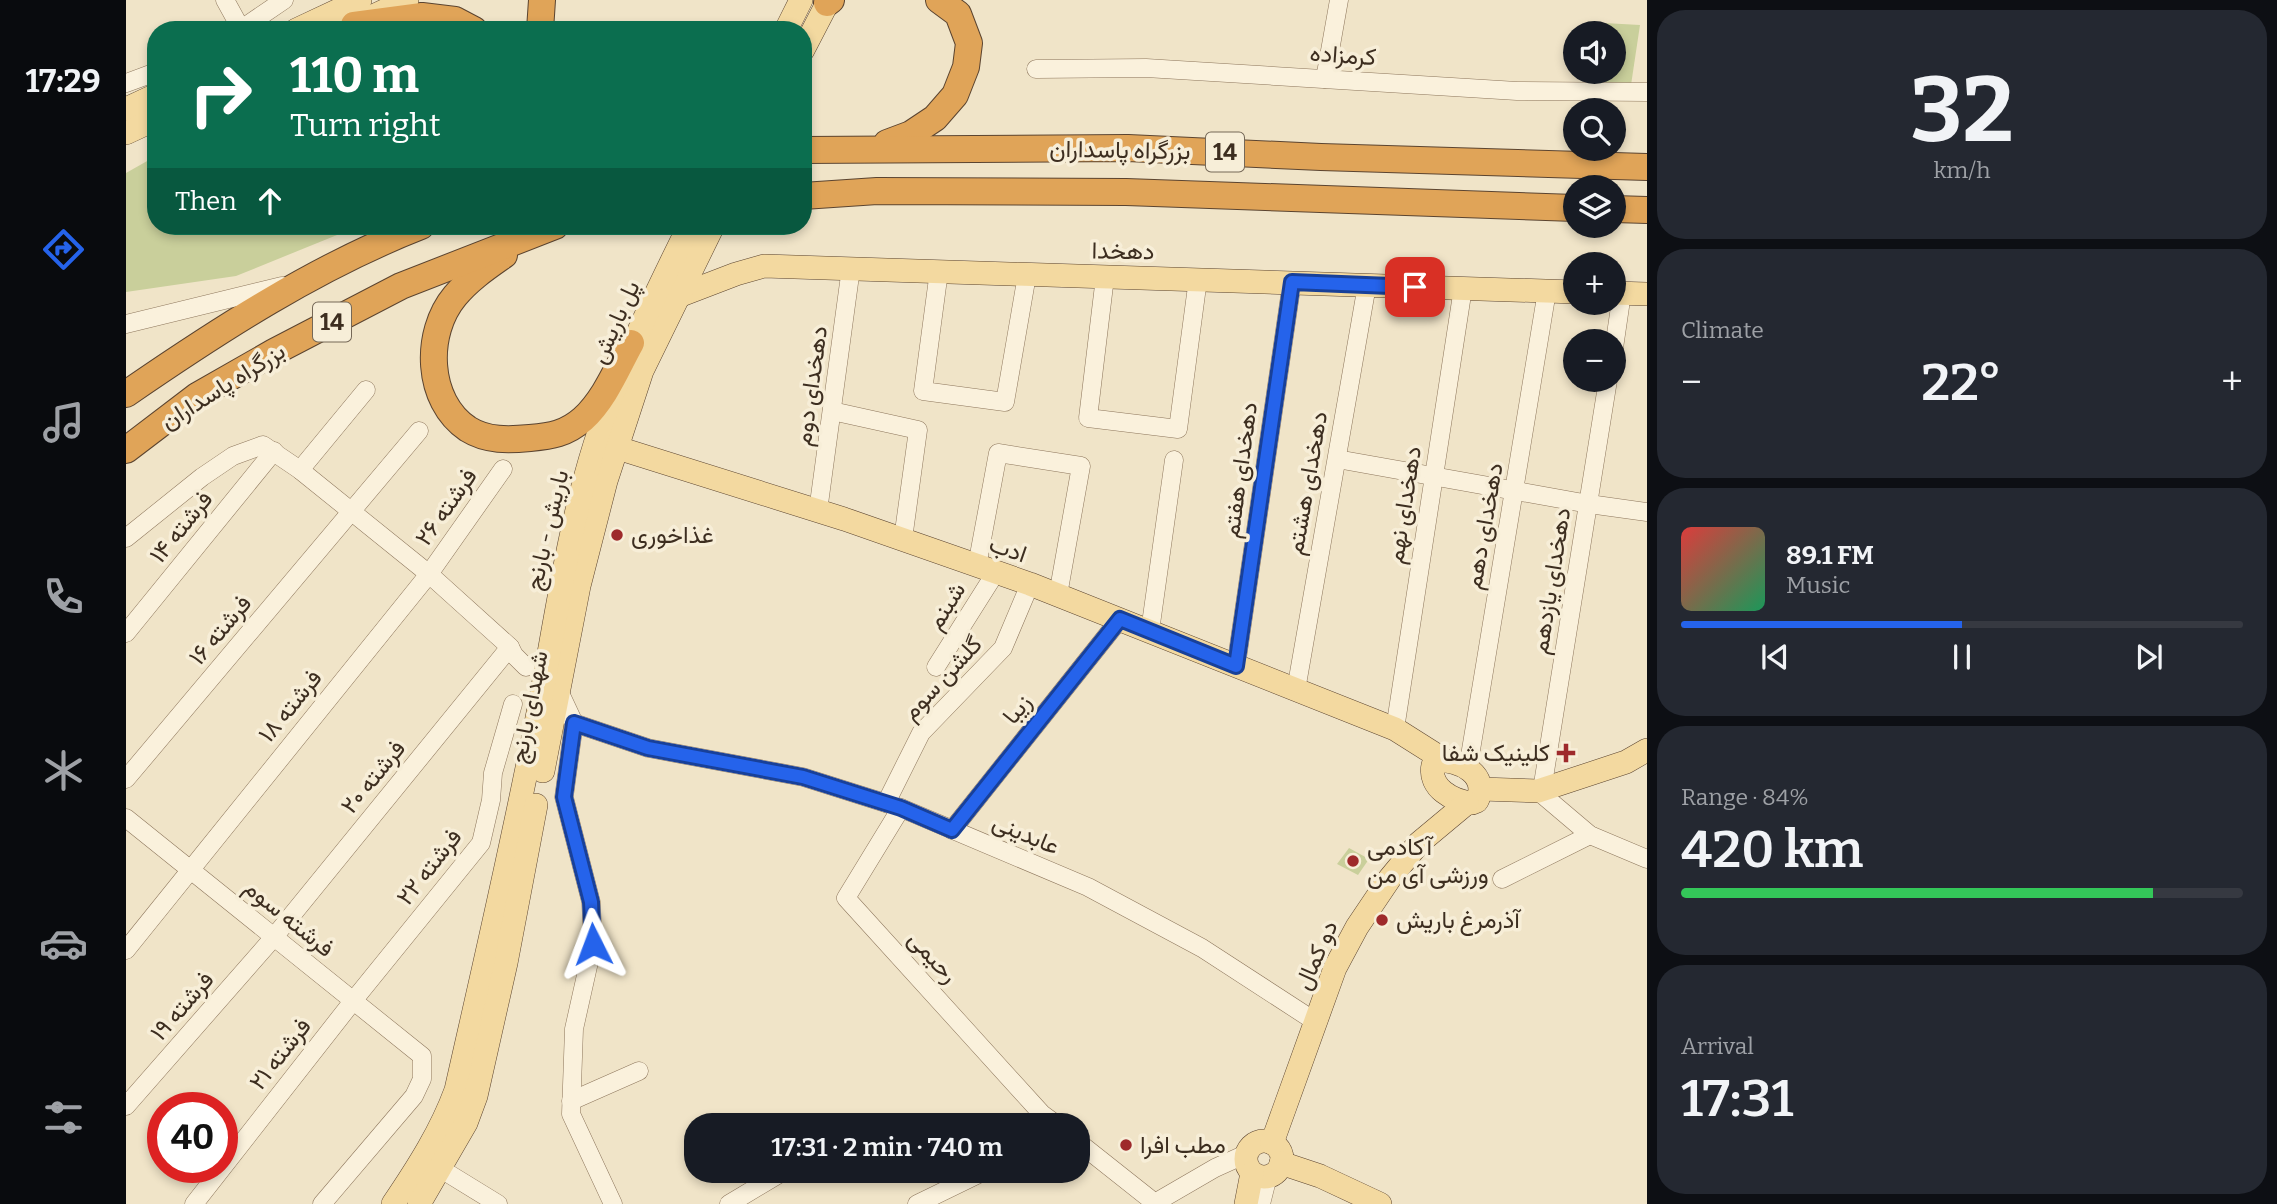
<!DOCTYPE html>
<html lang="en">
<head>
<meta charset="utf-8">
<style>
  :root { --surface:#171b24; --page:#242831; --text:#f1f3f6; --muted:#9ea1a6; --line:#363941; --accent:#2563eb }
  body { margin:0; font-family:Bitter,Vazirmatn,serif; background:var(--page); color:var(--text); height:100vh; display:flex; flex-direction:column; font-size:26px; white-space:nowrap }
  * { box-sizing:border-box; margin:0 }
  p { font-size:23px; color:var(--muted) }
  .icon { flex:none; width:38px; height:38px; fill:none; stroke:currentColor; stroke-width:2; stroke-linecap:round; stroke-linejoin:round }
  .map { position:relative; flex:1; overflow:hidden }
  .panel { display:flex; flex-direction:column; gap:10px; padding:10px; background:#0d0f14; width:630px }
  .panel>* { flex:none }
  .banner { position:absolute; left:21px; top:21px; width:665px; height:214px; border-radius:28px; box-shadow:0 4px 10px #0003; background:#0b6e4f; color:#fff; overflow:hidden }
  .buttons { position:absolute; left:1437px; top:21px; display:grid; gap:14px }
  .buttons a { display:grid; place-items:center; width:63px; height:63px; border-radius:50%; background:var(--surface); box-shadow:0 4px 10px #0003; font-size:35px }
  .speed { position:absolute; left:21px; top:1092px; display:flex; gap:14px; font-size:35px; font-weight:700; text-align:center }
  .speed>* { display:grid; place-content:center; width:91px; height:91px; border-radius:50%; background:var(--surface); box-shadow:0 4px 10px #0003; line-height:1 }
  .speed .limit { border:10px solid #d22; background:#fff; color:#111 }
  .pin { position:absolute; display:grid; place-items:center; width:60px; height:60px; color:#fff; margin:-30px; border-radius:14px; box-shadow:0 4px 10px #0006 }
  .me { position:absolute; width:77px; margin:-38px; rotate:357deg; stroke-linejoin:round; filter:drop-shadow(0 0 5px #0008) }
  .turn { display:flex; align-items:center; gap:24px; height:147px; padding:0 28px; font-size:32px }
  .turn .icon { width:91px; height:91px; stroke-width:2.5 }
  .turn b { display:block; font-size:49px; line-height:60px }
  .then { display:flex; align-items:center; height:66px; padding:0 28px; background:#0003; gap:14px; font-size:26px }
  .big { font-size:52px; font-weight:600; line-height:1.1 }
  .panel .card { flex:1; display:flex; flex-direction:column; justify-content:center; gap:10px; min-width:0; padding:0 24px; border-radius:28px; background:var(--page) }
  .panel .dial { align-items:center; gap:0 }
  .dial b { font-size:91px; line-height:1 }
  .song { display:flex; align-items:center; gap:21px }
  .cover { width:84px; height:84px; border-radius:10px; background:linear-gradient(135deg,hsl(0 70% 55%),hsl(150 70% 35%)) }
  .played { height:7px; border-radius:4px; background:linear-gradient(90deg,var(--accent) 50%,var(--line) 50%) }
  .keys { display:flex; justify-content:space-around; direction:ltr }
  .heat { display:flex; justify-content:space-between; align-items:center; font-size:38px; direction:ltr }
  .charge { height:10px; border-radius:5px; background:linear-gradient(90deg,#34c759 84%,var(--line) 0) }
  .trip { position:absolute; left:558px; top:1113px; width:406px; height:70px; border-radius:28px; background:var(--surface); box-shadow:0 4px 10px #0003; font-weight:600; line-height:70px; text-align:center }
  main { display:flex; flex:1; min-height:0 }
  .tabs { display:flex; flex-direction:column; width:126px; justify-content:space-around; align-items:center; background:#090b0e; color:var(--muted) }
  .tabs .icon { width:49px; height:49px }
  .tabs .selected { color:var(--accent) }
  .tabs b { font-size:32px; color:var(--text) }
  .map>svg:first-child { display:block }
  .green { fill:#c9cf9b }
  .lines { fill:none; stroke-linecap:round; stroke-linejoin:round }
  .minor-casing { stroke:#8d765c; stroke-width:19 }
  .major-casing { stroke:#5b4430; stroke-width:24 }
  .highway-casing { stroke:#5b4430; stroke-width:28 }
  .minor { stroke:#faf1dc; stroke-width:18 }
  .major { stroke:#f3d9a0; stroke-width:23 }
  .highway { stroke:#e0a458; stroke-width:26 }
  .route-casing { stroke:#184099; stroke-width:18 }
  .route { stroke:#2563eb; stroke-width:12 }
  .poi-dot { fill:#9e2a2b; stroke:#f7eed8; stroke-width:2.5 }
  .labels { text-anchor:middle; stroke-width:7; stroke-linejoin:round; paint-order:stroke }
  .shield { fill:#f7eed8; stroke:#756857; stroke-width:2 }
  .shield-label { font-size:23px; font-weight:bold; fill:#3d2e20 }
  .street-label { font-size:24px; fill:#3d2e20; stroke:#f7eed8 }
  .poi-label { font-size:24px; fill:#3d2e20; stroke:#f7eed8; text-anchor:start }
</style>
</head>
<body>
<main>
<nav class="tabs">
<b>17:29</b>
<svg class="icon selected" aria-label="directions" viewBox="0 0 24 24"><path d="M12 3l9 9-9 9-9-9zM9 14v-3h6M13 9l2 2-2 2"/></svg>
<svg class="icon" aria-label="music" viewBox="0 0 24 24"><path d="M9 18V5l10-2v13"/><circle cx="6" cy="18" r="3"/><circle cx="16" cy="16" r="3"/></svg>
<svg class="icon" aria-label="phone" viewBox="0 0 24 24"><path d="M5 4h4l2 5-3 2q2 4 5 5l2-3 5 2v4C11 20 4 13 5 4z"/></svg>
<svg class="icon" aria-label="climate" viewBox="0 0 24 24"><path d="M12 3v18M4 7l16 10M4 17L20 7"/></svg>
<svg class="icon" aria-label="car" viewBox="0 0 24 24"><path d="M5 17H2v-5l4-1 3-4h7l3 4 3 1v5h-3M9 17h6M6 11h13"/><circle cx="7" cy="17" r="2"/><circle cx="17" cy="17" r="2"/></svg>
<svg class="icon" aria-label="filters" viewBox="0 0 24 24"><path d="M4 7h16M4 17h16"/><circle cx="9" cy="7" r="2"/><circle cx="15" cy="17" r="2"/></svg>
</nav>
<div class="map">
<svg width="1521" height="1204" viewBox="0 0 1521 1204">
  <rect width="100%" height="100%" fill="#f0e4c8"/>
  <g class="green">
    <polygon points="1478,23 1514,25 1505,85 1466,84 1469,72 1488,72 1488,33 1476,33"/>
    <polygon points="30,156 30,226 212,226 216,233 110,276 0,292 0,173"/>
    <polygon points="1223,848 1243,859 1232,875 1211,864"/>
  </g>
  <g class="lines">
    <g class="minor-casing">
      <g id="minor">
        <polyline points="99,0 115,29"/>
        <polyline points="114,30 158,0"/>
        <polyline points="910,69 1020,68 1391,91 1521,92"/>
        <polyline points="1199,79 1213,0"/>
        <polyline points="0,83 30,72"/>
        <polyline points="813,271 797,391 879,402 901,275"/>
        <polyline points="979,277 962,418 1052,429 1072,279"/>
        <polyline points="0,324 156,286"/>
        <polyline points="1488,348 1496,293"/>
        <polyline points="706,411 792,430 777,539"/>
        <polyline points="1211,459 1463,504 1521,512"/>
        <polyline points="174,470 240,390"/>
        <polyline points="692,511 725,268"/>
        <polyline points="0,538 76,477 107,456 137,445 174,470 303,574 384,647 388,655 400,667"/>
        <polyline points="851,566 872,453 955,466 932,595"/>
        <polyline points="1024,631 1048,460"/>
        <polyline points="0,633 148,451"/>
        <polyline points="1110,666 1166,282"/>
        <polyline points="810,667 870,572"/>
        <polyline points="1170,690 1241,285"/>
        <polyline points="433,691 448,723 438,797 465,902 467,944 448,1029 445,1114 487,1204"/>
        <polyline points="448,723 522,748 677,777 775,808 962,887 1076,948 1190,1022"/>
        <polyline points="1269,729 1337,288"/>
        <polyline points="1342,768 1421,291"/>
        <polyline points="0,779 293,431"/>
        <polyline points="1416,790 1482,380"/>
        <polyline points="1412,791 1464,835 1521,859"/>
        <polyline points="760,803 795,733 877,648 904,584"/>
        <polyline points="775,808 720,898 916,1114 931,1125"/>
        <polyline points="0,818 296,1056 296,1079 288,1096 196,1204"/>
        <polyline points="826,830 994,619"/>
        <polyline points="1376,879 1464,835"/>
        <polyline points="0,950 303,574 377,469"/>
        <polyline points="445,1101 513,1071"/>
        <polyline points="0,1106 148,937 384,647"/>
        <polyline points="732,1125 733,1125"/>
        <polyline points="952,1142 1029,1203"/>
        <polyline points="315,1169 372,1204"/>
        <polyline points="68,1204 227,1001 355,843 365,800 367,773 387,704"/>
        <polyline points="603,1204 658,1171"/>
        <polyline points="791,1204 859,1171"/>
        <polyline points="1027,1204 1089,1168 1120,1154"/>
        <polyline points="1135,1204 1142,1176"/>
      </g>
    </g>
    <g class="major-casing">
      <g id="major">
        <polyline points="241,19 281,0"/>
        <polyline points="170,30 234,0"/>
        <polyline points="660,30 675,0"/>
        <polyline points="677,50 703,0"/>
        <polyline points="0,109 30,95"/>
        <polyline points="0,133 30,119"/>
        <polyline points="1488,293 1521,294"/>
        <polyline points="550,297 610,274 638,266 1449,292"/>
        <polyline points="479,444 718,519 904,584 1269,729 1318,760"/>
        <path d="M1311 761C1333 759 1364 775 1351 801L1346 803C1327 801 1302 788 1307 765Z"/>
        <polyline points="417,771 453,586 480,481 516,371 587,226"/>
        <polyline points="1355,789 1412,791 1500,762 1521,750"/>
        <circle cx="1138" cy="1159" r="18"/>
        <polyline points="1146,1143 1209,968 1231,927 1264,878 1293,843 1341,803"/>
        <polyline points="1155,1163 1194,1176 1254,1204"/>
        <path d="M267 1204C292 1167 315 1131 330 1090 358 966 387 842 411 718 429 626 441 533 469 444 493 368 528 297 563 226"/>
        <polyline points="293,1204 340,1123 350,1096 380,963 410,805"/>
        <polyline points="1120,1204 1126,1173"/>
      </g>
    </g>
    <g class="highway-casing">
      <g id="highway">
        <polyline points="701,3 705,0"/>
        <polyline points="228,25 296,16 329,20 348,30"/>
        <polyline points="414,30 416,0"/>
        <polyline points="761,143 785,134 809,118 829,95 840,67 843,43 832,14 813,0"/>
        <polyline points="677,150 1002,148 1195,157 1521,167"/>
        <polyline points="677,196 751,191 1000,192 1449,208"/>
        <polyline points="1488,209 1521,210"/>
        <path d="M378 255C361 267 343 279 329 296 298 333 300 401 342 429 361 441 383 440 404 438 425 436 440 434 457 419 479 399 491 368 505 343"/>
        <path d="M0 394C93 330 190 267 295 226"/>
        <polyline points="0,450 71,396 148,352 275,286 429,226"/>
      </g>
    </g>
    <use href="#minor" class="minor"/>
    <use href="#major" class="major"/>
    <use href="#highway" class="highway"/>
  </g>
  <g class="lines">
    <g class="route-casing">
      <polyline id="route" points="467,944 465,902 438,797 448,723 522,748 677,777 775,808 826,830 994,619 1110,666 1166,282 1289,287"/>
    </g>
    <use href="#route" class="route"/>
  </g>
  <g class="poi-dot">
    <circle cx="491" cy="535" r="7"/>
    <path d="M1436.5 742.5h7v7h7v7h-7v7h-7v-7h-7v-7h7z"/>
    <circle cx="1227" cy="861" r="7"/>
    <circle cx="1256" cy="920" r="7"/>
    <circle cx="1000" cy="1145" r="7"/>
  </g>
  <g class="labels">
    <g class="shield">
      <rect x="1080" y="132.5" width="38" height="39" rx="5"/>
      <rect x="187" y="302.5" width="38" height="39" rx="5"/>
    </g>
    <g class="shield-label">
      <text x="1099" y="160">14</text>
      <text x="206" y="330">14</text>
    </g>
    <g class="street-label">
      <text transform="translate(1217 55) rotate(4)" y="8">کرمزاده</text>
      <text transform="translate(994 150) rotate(1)" y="8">بزرگراه پاسداران</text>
      <text transform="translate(997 251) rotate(1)" y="8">دهخدا</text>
      <text transform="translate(489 322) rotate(-66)" y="8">پل باریش</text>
      <text transform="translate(97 386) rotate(-32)" y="8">بزرگراه پاسداران</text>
      <text transform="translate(685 386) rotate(-82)" y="8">دهخدای دوم</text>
      <text transform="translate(1114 470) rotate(-82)" y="8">دهخدای هفتم</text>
      <text transform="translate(1181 483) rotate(-80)" y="8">دهخدای هشتم</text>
      <text transform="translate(1278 505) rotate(-81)" y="8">دهخدای نهم</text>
      <text transform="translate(320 507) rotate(-55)" y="8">۲۶ فرشته</text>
      <text transform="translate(1358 526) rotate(-80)" y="8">دهخدای دهم</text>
      <text transform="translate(55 527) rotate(-51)" y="8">۱۴ فرشته</text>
      <text transform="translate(421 530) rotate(-77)" y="8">باریش - بارنج</text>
      <text transform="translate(882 549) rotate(19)" y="8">ادب</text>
      <text transform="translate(1425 581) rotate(-81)" y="8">دهخدای یازدهم</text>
      <text transform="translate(820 606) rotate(-58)" y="8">شبنم</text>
      <text transform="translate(94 630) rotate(-50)" y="8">۱۶ فرشته</text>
      <text transform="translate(816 678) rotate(-47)" y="8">گلشن سوم</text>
      <text transform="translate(164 706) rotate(-51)" y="8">۱۸ فرشته</text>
      <text transform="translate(403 707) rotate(-79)" y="8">شهدای بارنج</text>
      <text transform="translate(891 709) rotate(-51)" y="8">زیبا</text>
      <text transform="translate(247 777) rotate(-51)" y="8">۲۰ فرشته</text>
      <text transform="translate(900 834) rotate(23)" y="8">عابدینی</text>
      <text transform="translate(303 867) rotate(-52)" y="8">۲۲ فرشته</text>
      <text transform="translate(163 918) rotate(39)" y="8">فرشته سوم</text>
      <text transform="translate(1190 955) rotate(-66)" y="8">دو کمال</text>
      <text transform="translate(807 957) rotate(48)" y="8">رحیمی</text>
      <text transform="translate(56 1006) rotate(-49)" y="8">۱۹ فرشته</text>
      <text transform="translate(154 1054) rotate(-52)" y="8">۲۱ فرشته</text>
    </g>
    <g class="poi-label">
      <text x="505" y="543">غذاخوری</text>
      <text x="1424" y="761" text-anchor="end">کلینیک شفا</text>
      <text x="1241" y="855">آکادمی<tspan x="1241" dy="28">ورزشی آی من</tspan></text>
      <text x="1270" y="928">آذرمرغ باریش</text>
      <text x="1014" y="1153">مطب افرا</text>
    </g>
  </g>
</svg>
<div class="buttons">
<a><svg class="icon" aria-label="sound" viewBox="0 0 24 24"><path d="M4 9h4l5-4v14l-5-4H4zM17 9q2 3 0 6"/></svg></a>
<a><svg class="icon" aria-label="search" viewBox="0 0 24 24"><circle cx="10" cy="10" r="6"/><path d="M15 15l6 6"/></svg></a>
<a><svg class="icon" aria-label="layers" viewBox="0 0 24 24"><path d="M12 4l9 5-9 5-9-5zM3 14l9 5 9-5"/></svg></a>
<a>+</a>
<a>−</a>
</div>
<div class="speed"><div class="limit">40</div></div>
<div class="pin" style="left:1289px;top:287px;background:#d93025"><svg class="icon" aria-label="arrive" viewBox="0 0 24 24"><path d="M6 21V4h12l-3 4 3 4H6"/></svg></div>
<svg class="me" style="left:467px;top:944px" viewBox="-20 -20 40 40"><path d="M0-17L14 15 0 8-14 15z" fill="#2563eb" stroke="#fff" stroke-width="4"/></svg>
<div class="trip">17:31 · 2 min · 740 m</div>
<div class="banner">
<div class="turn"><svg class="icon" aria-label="right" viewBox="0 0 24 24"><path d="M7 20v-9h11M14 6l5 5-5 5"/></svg><div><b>110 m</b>Turn right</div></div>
<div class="then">Then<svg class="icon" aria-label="ahead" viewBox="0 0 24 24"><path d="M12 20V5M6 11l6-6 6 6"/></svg></div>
</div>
</div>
<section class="panel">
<div class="card dial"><b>32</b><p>km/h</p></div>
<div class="card"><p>Climate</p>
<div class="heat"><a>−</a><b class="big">22°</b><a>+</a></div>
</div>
<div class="card">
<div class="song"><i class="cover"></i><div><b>89.1 FM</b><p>Music</p></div></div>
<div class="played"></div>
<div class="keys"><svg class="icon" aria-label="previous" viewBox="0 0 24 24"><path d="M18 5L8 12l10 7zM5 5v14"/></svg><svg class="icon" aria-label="pause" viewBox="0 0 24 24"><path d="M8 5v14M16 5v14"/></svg><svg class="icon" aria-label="next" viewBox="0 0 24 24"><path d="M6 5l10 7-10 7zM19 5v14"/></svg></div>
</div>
<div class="card"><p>Range · 84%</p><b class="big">420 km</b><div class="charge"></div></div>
<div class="card"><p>Arrival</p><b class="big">17:31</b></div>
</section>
</main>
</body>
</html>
